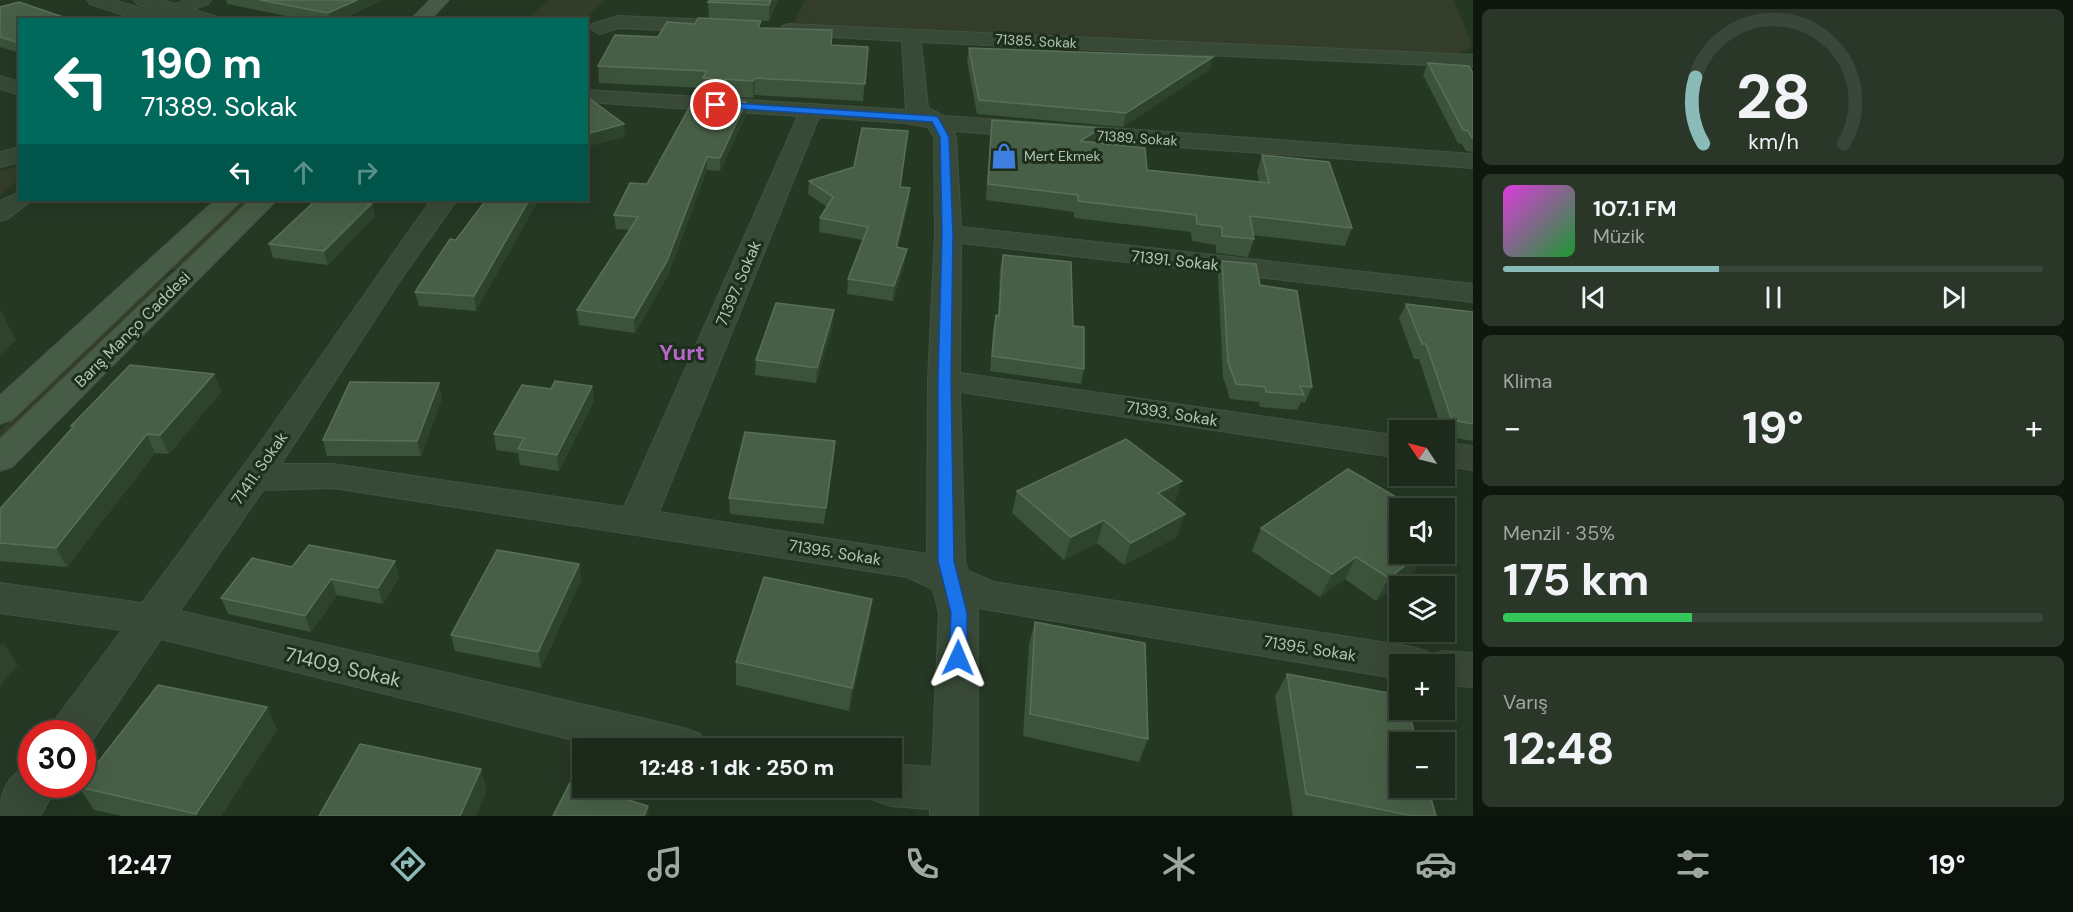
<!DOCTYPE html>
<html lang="tr">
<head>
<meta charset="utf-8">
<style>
  :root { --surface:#1c2a1b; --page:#293628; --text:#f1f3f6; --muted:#a0a7a3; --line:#3a463a; --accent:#8bbbb9 }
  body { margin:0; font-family:"DM Sans",sans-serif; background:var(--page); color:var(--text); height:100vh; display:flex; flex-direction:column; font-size:22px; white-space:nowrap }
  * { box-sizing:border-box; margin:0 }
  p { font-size:20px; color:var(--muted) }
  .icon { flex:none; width:33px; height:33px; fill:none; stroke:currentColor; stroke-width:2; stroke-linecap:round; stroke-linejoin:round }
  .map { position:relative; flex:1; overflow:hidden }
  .side { display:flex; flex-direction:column; gap:9px; padding:9px; background:#0f170f; width:600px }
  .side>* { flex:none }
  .banner { position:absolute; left:18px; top:18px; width:570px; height:183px; border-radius:0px; box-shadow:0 6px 24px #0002,0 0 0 2px var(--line); background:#00695c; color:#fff; overflow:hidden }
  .needle { width:39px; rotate:305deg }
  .tools { position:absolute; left:1389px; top:420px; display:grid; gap:12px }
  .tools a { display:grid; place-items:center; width:66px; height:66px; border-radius:0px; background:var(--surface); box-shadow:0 6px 24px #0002,0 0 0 2px var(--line); font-size:30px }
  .speed { position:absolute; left:18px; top:720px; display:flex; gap:12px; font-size:30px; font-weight:700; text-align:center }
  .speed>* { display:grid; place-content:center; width:78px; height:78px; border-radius:50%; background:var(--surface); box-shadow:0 6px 24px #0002,0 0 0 2px var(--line); line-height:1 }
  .speed .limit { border:9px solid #d22; background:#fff; color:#111 }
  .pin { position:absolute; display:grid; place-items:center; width:51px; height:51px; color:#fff; margin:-26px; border:3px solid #fff; border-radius:50%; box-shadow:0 2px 6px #0007 }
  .me { position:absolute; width:66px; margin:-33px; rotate:1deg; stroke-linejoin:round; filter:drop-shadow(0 0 4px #0008) }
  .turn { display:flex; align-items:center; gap:21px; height:126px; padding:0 24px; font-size:27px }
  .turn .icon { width:78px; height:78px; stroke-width:2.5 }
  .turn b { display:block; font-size:42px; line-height:51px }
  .lanes { display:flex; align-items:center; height:57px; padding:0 24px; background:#0003; justify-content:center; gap:30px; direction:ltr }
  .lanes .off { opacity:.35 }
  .big { font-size:45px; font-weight:700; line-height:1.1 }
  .side .widget { flex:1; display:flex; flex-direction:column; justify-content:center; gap:9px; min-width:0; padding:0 21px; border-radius:9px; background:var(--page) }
  .side .dial { align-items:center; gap:0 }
  .dial svg { height:156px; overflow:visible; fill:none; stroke:var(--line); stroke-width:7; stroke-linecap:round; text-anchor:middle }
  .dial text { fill:var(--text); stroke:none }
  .song { display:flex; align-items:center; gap:18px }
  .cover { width:72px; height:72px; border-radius:9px; background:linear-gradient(135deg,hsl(300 70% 55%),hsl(130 70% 35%)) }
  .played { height:6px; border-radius:3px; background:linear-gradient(90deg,var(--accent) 40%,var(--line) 40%) }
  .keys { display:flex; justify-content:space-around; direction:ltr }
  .heat { display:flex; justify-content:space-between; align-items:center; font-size:33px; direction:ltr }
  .charge { height:9px; border-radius:4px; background:linear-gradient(90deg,#34c759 35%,var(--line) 0) }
  .trip { position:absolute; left:572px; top:738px; width:330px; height:60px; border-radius:0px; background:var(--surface); box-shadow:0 6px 24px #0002,0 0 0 2px var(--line); font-weight:700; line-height:60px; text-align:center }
  .tabs { display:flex; height:96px; justify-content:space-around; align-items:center; background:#0b110b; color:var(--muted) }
  .tabs .icon { width:42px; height:42px }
  .tabs .current { color:var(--accent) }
  .tabs b { font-size:27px; color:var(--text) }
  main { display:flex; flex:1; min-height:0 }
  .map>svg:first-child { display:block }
  .green { fill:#333d29 }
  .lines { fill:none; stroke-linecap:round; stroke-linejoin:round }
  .minor-casing { stroke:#415241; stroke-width:2 }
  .tertiary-casing { stroke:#415241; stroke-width:2 }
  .secondary-casing { stroke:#415241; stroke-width:2 }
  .minor { fill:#384937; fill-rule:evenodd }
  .tertiary { fill:#384937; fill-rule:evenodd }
  .secondary { fill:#465c46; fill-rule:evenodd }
  .wall { fill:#3b533a }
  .shaded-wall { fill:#2d432c }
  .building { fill:#485f47; stroke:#596f58; stroke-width:1.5 }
  .route { fill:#1a73e8; stroke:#114b97; stroke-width:1.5 }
  .labels { text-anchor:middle; stroke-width:6; stroke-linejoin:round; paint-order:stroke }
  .far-street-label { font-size:14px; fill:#b3c5b2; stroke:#1d2e1d }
  .far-poi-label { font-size:14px; fill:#b3c5b2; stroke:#1d2e1d; text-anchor:start }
  .street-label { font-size:16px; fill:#b3c5b2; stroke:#1d2e1d }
  .near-street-label { font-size:20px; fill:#b3c5b2; stroke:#1d2e1d }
  .district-label { font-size:22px; font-weight:bold; fill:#b868ca; stroke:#1d2e1d }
</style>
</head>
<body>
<main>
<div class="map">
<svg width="1473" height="816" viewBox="0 0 1473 816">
  <rect width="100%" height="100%" fill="#253824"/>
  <g class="green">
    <polygon points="549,0 605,0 585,19 527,19"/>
    <polygon points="805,0 1454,0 1473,47 1458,54 794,23"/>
    <polygon points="19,166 19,181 0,195 0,171"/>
    <polygon points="243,200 250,200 177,270 169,269"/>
    <polygon points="162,276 170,276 0,440 0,431"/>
  </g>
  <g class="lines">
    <g class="minor-casing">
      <g id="minor">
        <polygon points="186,0 211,0 208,4 176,15 167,10 170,6"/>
        <polygon points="618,16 710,20 719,26 710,32 619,28 599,34 590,28 592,24"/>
        <path d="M789 24 1473 55V67L921 42 928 108 944 116 1473 154V168L953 131 956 137 961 227 1473 284V302L961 243 960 373 1400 436V458L960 392 965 561 968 571 994 582 1413 647 1428 652 1430 655 1444 651 1473 653V687L1444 685V664H1400V679L978 608V816H930V809L891 806 874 800 869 788H891V764L932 767 939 613 933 589 907 577 333 488 263 490 180 611 684 728 700 734 707 748H606L161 639 87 748 82 749V734H49L55 720 122 630 0 613V583L142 603 256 449 431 200H457L401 279 281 464H333L624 507 798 116 586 102V90L906 110 902 41 782 34 779 30 782 26ZM819 117 905 123 928 127 934 137 935 234 928 380 927 554 659 512Z"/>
        <polygon points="0,76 20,82 20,95 0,89"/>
        <polygon points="20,147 20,162 0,167 0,152"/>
        <polygon points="20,192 20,200 32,200 9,218 0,221 0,201"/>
        <polygon points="1444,443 1473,446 1473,470 1444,466"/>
        <path d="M32 764V784H58L40 816H0C0 791 7 774 32 764Z"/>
      </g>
    </g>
    <g class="tertiary-casing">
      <g id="tertiary">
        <polygon points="87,0 114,0 166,16 168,20 139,20 90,4"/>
        <polygon points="134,0 162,0 215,16 217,20 187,20 137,4"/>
      </g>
    </g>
    <g class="secondary-casing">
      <g id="secondary">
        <polygon points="430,0 449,0 430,20 410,20"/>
        <polygon points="215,200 242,200 12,420 0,424 0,395"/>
        <polygon points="250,200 277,200 12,467 0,471 0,439"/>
      </g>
    </g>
    <use href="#minor" class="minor"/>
    <use href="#tertiary" class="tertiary"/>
    <use href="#secondary" class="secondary"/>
  </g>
  <g class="wall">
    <polygon points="226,0 382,0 341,20 307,20 227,4"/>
    <polygon points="710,0 778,0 769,21 709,18 708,2"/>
    <polygon points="0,7 20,20 20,53 0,47"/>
    <polygon points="761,28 831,45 868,47 863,101 754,95 753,98 704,95 704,88 599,83 598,66 658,37"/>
    <polygon points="969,48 1213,57 1209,70 1123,127 977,114 967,61"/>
    <polygon points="1428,63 1473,73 1473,152 1466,151 1462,144 1458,143 1423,75"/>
    <polygon points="746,102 746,115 720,171 707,170 668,275 635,333 579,325 577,310 630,230 616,229 614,215 647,184"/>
    <polygon points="992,120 1101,128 1097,143 1147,170 1259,182 1257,172 1262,155 1352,228 1345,246 1253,235 1254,239 1248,257 1216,253 1216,245 1192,241 1191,232 1074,218 1074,212 986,200 990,136"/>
    <polygon points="908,131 900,187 909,201 898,247 905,263 893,301 847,294 848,279 863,240 819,232 820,218 827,207 808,194 809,181 854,167"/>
    <polygon points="486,200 476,311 419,306 415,292"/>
    <polygon points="372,203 375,216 328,265 273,258 269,244"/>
    <polygon points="1003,255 1073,326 1084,369 1081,384 990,371 993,330 996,315 998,316 1000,269"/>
    <polygon points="1222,261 1260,285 1312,387 1305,403 1301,402 1297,410 1260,407 1259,402 1230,399 1223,377 1218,275"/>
    <polygon points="1406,304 1473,312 1473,441 1444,436 1444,430 1442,430 1419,359 1414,359 1399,318"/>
    <polygon points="834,310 833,325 816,383 755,375 756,360"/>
    <polygon points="214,374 221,392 169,454 155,453 67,567 0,561 0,509 72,428 71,426"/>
    <polygon points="592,386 594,401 559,471 520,465 518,453 496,450 494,434 551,389"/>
    <polygon points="442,398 421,456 327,456 323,440"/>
    <polygon points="835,441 834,457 824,524 730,514 729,498"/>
    <polygon points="1017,491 1175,503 1172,504 1177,537 1124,565 1097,543 1064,560 1012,513"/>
    <polygon points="1400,508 1417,568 1376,601 1345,579 1320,597 1252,551 1261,528"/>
    <polygon points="579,564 581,580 541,668 455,651 451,635"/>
    <polygon points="292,567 399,577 383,604 337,595 311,632 228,614 221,598"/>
    <polygon points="869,622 849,711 736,685 736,662"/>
    <polygon points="1035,622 1148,739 1139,762 1023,736 1029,644"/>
    <polygon points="1287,674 1436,816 1293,816 1275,696"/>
    <polygon points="267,707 277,730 221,816 122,816 94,810 79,787"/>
  </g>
  <g class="shaded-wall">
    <polygon points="357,0 382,0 341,20 330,20 328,13"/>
    <polygon points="771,0 778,0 769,21 769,5"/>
    <polygon points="1213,57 1209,70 1123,127 1126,113"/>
    <polygon points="755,78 754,95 753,98 753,81"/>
    <polygon points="746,102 746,115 720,171 720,158"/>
    <polygon points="624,124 625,137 586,147 586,134"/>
    <polygon points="1101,128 1097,144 1080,141"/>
    <polygon points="707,157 707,170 668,275 635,333 634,318"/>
    <polygon points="910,188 909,201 894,261 896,247"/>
    <polygon points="529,200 539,200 476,311 474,296"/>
    <polygon points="372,203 375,216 328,265 324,251"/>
    <polygon points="907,249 905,263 893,301 894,286"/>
    <polygon points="0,309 16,340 0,355"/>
    <polygon points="834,310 833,325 816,383 817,368"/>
    <polygon points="214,374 221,392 169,454 160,435"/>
    <polygon points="439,383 442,398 421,456 417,441"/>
    <polygon points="592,386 594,401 559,471 557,455"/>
    <polygon points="147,434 155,453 67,567 56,548"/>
    <polygon points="835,441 834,457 824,524 826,508"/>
    <polygon points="1182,481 1175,503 1150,516 1158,493"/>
    <polygon points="1185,514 1177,537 1124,565 1131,543"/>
    <polygon points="1104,520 1097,543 1064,560 1071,537"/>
    <polygon points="1420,554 1425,554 1417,568 1376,601 1389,578"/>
    <polygon points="1356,557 1345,579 1320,597 1332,574"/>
    <polygon points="395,561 399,577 383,604 378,588"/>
    <polygon points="579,564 581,580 541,668 538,652"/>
    <polygon points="331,579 337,595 311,632 305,616"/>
    <polygon points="872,599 869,622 849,711 852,688"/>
    <polygon points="3,642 18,665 0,686 0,645"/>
    <polygon points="267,707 277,730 221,816 197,816 196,814"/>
    <polygon points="481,769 487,791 476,816 460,816"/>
    <polygon points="648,806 649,816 644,816"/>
  </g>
  <g class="building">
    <polygon points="260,0 357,0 328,13"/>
    <polygon points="710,0 771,0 769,5 708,2"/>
    <polygon points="19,2 72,20 20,20 20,43 0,37 0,7"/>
    <polygon points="698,18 761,21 758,28 832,30 831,45 868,47 865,84 755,78 753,81 703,78 707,71 598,66 615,35 658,37 667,22 695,24"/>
    <polygon points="969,48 1213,57 1126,113 979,100"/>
    <polygon points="1428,63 1469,66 1473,73 1473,138 1472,138 1468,131 1463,130"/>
    <polygon points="586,96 624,124 586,134"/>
    <polygon points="694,99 746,102 720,158 707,157 667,261 634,318 577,310 638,217 614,215 630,183 647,184"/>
    <polygon points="992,120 1101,128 1080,141 1145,148 1147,170 1269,183 1262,155 1329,162 1352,228 1250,216 1254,239 1222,236 1222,227 1197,224 1196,215 1078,201 1078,195 988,184"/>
    <polygon points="862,128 908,131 900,187 910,188 896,247 907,249 894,286 848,279 868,227 820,218 833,197 809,181 854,167"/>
    <polygon points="316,200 344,200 372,203 324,251 269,244"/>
    <polygon points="486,200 529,200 474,296 415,292 450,239 456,240"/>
    <polygon points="1003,255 1071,262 1073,326 1084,327 1084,369 992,356 996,315 999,316"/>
    <polygon points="1222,261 1256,264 1260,285 1297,291 1312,387 1300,386 1304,395 1266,392 1265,387 1236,384 1228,362"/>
    <polygon points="776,303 834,310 817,368 756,360"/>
    <polygon points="1406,304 1473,312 1473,424 1452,420 1426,344 1422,344"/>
    <polygon points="130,365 214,374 160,435 147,434 56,548 0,543 0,509 74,426 71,426"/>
    <polygon points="555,381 592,386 557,455 518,449 524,438 494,434 522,385 551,389"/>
    <polygon points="350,382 439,383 417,441 323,440"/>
    <polygon points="745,432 835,441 826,508 729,498"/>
    <polygon points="1126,439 1182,481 1158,493 1185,514 1131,543 1104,520 1071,537 1017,491"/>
    <polygon points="1348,469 1415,508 1400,508 1400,524 1397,526 1400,527 1400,554 1420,554 1389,578 1356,557 1332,574 1261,528"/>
    <polygon points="309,545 395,561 378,588 331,579 305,616 221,598 252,558 292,567"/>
    <polygon points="497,550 579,564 538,652 451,635"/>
    <polygon points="764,577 872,599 852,688 736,662"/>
    <polygon points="1035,622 1145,643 1148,739 1030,714"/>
    <polygon points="1287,674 1400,695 1400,710 1408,710 1417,742 1400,742 1400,788 1428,788 1436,816 1413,816 1306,794"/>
    <polygon points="158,685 267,707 196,814 79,787 82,784 82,783"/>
    <polygon points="360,744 481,769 460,816 319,816"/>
    <polygon points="571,781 582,785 582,788 590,788 648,806 644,816 553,816"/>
  </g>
  <polygon class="route" points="716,102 935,116 938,117 949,137 953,234 951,380 954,561 967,613 967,658 964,663 952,663 949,658 951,613 938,561 938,380 942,234 940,137 932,122 713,107 713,103"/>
  <defs>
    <g id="shop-bare" transform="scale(2.07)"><path d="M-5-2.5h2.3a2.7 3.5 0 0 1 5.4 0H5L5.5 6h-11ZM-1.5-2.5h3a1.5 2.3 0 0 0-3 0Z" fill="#3f7fe0" stroke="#1d2e1d" stroke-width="2.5" paint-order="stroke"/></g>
  </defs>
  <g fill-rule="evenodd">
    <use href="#shop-bare" x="1004" y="156"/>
  </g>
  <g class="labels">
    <g class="far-street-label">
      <text transform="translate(1036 41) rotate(3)" y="5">71385. Sokak</text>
      <text transform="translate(1137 138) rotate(4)" y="5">71389. Sokak</text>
    </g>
    <g class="far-poi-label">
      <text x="1024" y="161">Mert Ekmek</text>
    </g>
    <g class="street-label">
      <text transform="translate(1175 260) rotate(6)" y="6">71391. Sokak</text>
      <text transform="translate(738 283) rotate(-67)" y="6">71397. Sokak</text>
      <text transform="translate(132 329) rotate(-45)" y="6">Barış Manço Caddesi</text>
      <text transform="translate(1172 413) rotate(9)" y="6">71393. Sokak</text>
      <text transform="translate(259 468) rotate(-55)" y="6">71411. Sokak</text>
      <text transform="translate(835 552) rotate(9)" y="6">71395. Sokak</text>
      <text transform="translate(1310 648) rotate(9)" y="6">71395. Sokak</text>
    </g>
    <g class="near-street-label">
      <text transform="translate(343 667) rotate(13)" y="7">71409. Sokak</text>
    </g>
    <g class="district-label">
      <text x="682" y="360">Yurt</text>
    </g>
  </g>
</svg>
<div class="tools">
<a><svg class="needle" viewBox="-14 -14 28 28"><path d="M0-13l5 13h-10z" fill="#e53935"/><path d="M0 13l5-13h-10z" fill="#a0a7a3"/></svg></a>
<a><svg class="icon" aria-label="sound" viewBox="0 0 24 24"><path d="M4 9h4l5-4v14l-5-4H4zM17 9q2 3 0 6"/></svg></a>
<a><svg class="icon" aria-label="layers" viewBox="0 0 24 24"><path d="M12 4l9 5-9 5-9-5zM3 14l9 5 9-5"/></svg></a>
<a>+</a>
<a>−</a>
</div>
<div class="speed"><div class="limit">30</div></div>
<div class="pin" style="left:716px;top:105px;background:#d93025"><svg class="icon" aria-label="arrive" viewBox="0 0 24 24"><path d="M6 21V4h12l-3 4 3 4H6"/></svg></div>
<svg class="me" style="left:958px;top:658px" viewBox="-20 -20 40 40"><path d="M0-17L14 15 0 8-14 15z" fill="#1a73e8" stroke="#fff" stroke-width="4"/></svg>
<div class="trip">12:48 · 1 dk · 250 m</div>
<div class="banner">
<div class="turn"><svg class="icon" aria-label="left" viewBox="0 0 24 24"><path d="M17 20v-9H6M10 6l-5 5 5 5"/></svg><div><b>190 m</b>71389. Sokak</div></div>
<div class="lanes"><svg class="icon" aria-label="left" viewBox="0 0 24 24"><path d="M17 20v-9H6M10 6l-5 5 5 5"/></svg><svg class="icon off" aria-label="ahead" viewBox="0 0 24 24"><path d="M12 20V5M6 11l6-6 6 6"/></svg><svg class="icon off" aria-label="right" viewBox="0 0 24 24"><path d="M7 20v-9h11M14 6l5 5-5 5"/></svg></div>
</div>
</div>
<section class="side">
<div class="widget dial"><svg viewBox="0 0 100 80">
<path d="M14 69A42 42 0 1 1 86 69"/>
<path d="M14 69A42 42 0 0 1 10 35" stroke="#8bbbb9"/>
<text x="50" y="56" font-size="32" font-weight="700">28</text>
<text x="50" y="72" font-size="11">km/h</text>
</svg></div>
<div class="widget">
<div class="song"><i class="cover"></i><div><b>107.1 FM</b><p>Müzik</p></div></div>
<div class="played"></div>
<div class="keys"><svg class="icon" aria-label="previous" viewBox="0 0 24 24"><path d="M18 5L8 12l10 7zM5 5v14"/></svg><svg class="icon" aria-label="pause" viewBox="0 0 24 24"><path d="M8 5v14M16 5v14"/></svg><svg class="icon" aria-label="next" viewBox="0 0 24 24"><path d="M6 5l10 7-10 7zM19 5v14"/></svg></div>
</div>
<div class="widget"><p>Klima</p>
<div class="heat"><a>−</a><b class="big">19°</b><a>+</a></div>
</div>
<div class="widget"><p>Menzil · 35%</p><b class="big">175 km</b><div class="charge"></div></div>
<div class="widget"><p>Varış</p><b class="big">12:48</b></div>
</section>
</main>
<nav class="tabs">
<b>12:47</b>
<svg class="icon current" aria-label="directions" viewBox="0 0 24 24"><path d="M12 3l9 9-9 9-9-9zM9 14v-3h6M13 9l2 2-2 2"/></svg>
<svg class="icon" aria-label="music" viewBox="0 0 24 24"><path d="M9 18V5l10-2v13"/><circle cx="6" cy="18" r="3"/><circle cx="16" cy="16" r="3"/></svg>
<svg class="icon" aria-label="phone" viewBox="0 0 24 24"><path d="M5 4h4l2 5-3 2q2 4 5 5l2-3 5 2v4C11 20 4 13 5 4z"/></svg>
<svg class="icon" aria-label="climate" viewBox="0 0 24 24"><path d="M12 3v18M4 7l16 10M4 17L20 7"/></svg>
<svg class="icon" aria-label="car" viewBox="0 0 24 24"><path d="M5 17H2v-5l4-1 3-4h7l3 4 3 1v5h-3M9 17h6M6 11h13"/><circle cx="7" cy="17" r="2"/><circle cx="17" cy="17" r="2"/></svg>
<svg class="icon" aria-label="filters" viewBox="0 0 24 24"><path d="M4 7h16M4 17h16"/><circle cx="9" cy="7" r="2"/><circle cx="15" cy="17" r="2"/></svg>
<b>19°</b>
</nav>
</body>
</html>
